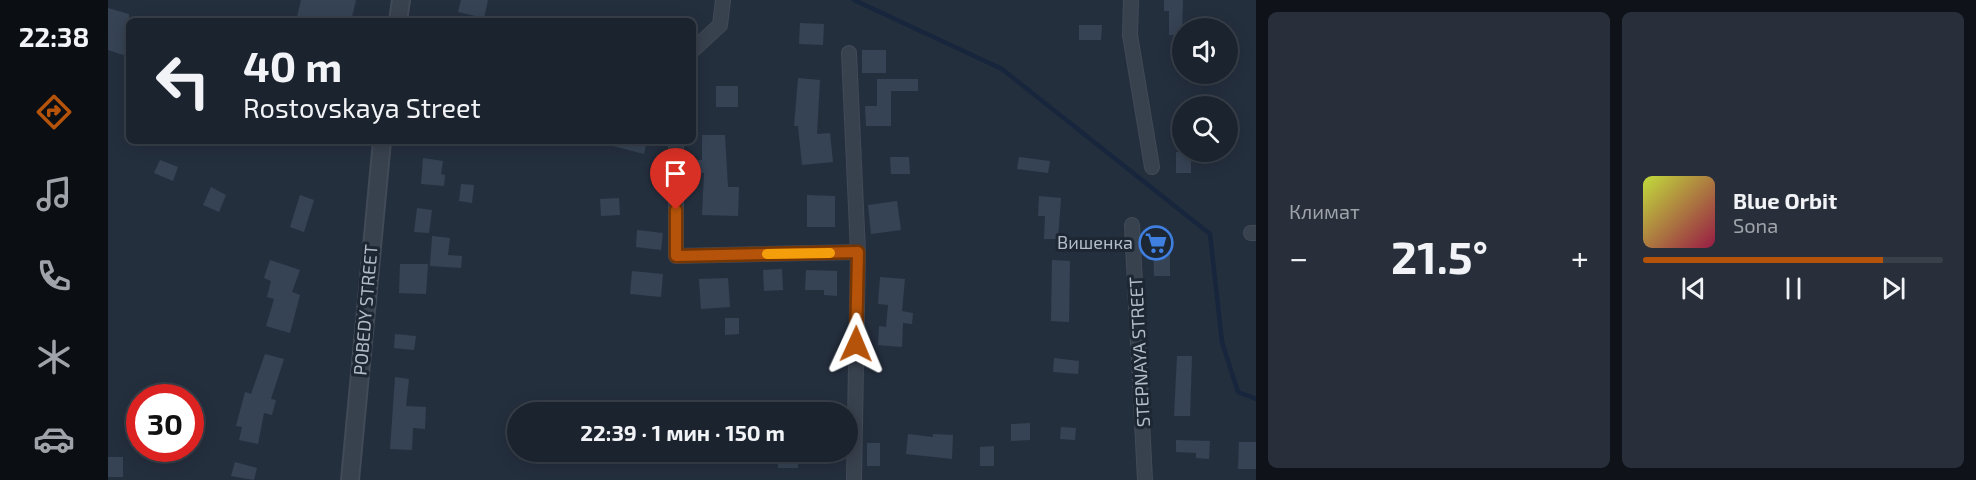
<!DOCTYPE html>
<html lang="ru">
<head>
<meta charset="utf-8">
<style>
  :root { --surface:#1b232e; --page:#282f3a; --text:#f1f3f6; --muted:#a0a4aa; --line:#39404a; --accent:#b45309 }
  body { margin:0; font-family:"Exo 2",sans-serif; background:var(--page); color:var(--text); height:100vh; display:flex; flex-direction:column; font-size:22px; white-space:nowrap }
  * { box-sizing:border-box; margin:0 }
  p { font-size:20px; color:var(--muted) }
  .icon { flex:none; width:33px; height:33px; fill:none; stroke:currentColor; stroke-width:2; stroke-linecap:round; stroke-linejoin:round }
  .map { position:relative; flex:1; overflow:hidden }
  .details { display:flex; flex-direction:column; gap:12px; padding:12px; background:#0f1319; width:720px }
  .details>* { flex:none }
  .hud { position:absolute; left:18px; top:18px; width:570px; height:126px; border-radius:9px; box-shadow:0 3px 15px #0003,0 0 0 2px var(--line); background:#1b232e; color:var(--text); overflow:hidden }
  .tools { position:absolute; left:1064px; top:18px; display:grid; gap:12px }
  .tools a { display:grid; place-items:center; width:66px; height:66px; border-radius:50%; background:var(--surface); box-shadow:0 3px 15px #0003,0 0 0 2px var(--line); font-size:30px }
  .speed { position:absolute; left:18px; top:384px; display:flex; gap:12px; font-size:30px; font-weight:700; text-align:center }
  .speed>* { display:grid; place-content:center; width:78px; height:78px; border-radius:50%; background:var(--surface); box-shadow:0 3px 15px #0003,0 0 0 2px var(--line); line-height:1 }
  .speed .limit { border:9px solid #d22; background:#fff; color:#111 }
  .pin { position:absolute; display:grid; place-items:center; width:51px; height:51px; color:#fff; margin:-62px -26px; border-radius:50% 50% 50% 0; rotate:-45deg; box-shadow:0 0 6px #0007 }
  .pin .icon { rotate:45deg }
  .me { position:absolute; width:66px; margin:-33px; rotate:1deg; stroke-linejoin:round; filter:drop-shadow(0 0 4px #0008) }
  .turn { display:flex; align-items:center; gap:21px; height:126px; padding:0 18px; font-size:27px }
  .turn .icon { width:78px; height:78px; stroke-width:2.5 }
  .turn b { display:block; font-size:42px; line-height:51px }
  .big { font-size:45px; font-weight:700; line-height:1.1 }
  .details .tile { flex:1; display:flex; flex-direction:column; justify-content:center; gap:9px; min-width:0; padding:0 21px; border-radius:9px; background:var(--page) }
  .song { display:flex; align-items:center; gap:18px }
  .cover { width:72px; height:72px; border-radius:9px; background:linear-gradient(135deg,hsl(70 70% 55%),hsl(340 70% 35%)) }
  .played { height:6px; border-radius:3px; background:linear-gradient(90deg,var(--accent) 80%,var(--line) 80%) }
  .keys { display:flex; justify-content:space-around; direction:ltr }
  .heat { display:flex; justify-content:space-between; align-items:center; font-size:33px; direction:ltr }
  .details .tiles { flex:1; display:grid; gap:12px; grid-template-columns:repeat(2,1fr) }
  .trip { position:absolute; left:399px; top:402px; width:351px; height:60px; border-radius:30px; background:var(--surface); box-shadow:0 3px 15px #0003,0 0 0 2px var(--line); font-weight:700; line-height:60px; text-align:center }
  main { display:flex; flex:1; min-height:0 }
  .tabs { display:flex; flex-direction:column; width:108px; justify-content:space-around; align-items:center; background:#0b0e12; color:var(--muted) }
  .tabs .icon { width:42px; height:42px }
  .tabs .on { color:var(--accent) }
  .tabs b { font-size:27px; color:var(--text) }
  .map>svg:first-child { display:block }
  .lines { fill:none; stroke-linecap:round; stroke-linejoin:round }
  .stream { stroke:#17263c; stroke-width:4.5 }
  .building { fill:#364354 }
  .minor-casing { stroke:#414a57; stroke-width:16 }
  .tertiary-casing { stroke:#414a57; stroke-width:20 }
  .minor { stroke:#38414e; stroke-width:14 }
  .tertiary { stroke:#38414e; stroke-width:16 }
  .route-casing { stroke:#753606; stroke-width:15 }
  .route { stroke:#b45309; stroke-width:10 }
  .slow { stroke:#f59e0b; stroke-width:10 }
  .labels { text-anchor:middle; stroke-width:6; stroke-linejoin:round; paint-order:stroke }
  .poi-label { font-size:18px; fill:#b4bcc9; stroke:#1d2633; text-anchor:end }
  .street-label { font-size:18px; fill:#b4bcc9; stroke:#1d2633 }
</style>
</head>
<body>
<main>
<nav class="tabs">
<b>22:38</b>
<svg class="icon on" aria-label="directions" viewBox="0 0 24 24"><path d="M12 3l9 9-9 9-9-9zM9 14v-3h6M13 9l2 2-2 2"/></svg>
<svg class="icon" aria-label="music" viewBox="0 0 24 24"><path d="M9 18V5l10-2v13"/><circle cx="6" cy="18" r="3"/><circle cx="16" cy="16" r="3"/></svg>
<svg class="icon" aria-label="phone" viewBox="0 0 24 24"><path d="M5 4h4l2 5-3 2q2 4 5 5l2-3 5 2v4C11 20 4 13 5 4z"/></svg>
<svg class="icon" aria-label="climate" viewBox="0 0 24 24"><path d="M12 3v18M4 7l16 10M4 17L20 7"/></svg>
<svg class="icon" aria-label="car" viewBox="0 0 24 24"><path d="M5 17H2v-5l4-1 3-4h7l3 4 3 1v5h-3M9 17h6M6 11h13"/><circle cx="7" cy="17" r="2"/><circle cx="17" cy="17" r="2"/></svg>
</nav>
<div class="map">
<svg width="1148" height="480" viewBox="0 0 1148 480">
  <rect width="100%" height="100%" fill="#242f3e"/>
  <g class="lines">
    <polyline class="stream" points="746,0 894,69 1102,234 1114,342 1130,392 1148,399"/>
  </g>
  <g class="building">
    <polygon points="193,0 248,0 243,21 205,21 189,17"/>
    <polygon points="353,0 380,0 376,18 350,12"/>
    <polygon points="1056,0 1075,0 1074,35 1061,35 1061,11 1056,11"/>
    <polygon points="0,8 21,14 21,50 15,55 0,50"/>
    <polygon points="692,23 716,24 715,45 691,44"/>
    <polygon points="971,25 994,25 993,40 971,40"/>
    <rect x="754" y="50" width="24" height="23"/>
    <polygon points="690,78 712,80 709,134 722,133 725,162 694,165 690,126 686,126"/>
    <polygon points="769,79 810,79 810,91 783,91 783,126 758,126 757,106 769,106"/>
    <rect x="608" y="86" width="22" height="21"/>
    <polygon points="594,135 617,135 620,187 631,187 630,216 594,215 596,173 583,173 583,160 594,160"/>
    <polygon points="502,141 539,141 536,154 501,145"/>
    <rect x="1068" y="152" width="15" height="21"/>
    <polygon points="782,157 801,157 802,174 783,174"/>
    <polygon points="911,157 942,161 940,173 909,169"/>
    <polygon points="315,158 335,161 333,174 337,175 336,186 313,184"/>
    <polygon points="52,160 70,167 65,181 46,173"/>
    <polygon points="353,184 366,185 364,203 351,201"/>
    <polygon points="103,187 118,195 111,212 95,205"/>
    <polygon points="192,195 206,200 196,232 182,227"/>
    <polygon points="699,195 727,196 727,227 699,227"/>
    <polygon points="931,196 953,198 950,239 936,239 937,216 930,216"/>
    <polygon points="511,198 512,215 493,216 492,199"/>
    <polygon points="789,201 793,230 763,234 760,205"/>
    <polygon points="309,208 324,210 321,233 306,232"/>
    <polygon points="529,230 555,233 553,250 528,247"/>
    <polygon points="324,236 342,238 340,255 354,256 353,268 322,266"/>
    <polygon points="1045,239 1062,239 1062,276 1046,276"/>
    <polygon points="162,260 192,270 184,292 192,295 182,333 158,326 166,299 159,297 163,281 156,278"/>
    <polygon points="944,260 962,261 961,322 943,321"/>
    <polygon points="292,264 320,264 318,294 291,293"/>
    <polygon points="674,269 675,290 656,291 655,270"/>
    <polygon points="698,270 729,271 729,296 716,295 716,290 697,290"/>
    <polygon points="524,271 555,274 553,297 522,294"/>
    <polygon points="772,277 797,279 794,311 805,313 804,324 795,323 794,347 770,345 771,326 778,327 780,305 770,304"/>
    <polygon points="620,278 622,307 593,309 591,279"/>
    <polygon points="617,318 631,318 631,334 617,335"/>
    <polygon points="287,334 308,336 306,350 286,348"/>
    <polygon points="157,354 176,359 163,399 168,400 164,415 156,413 150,444 131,440 134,427 128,426 137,392 143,394"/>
    <polygon points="1069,356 1084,356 1082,416 1066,416"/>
    <polygon points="946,358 971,361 970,374 945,372"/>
    <polygon points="287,377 301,379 298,406 318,407 317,429 305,428 304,450 282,449"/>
    <polygon points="922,423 922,440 903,441 903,424"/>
    <polygon points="953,427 968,428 967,440 952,439"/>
    <polygon points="800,434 825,437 825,434 845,435 844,459 798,454"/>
    <polygon points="1068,440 1102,441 1101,459 1088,458 1088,453 1068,452"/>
    <polygon points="1131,442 1148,442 1148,469 1130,469"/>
    <rect x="759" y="443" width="13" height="23"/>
    <polygon points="886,446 886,466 872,466 872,447"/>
    <polygon points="643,452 690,452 690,468 670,468 670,463 642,463"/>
    <rect x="0" y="457" width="15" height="20"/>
    <polygon points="127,462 149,468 146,480 123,476"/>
  </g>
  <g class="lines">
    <g class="minor-casing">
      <g id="minor">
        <polyline points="1023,0 1022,35 1044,167"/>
        <polyline points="585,50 612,25 615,0"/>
        <polyline points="741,53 750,252 746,480"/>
        <polyline points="568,141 568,256 750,252"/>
        <polyline points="1024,225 1037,480"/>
        <polyline points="1143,233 1148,233"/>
      </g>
    </g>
    <g class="tertiary-casing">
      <g id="tertiary">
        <polyline points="290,21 293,0"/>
        <polyline points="242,480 274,141"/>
      </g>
    </g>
    <use href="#minor" class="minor"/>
    <use href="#tertiary" class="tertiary"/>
  </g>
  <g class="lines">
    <g class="route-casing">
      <polyline id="route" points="568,210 568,256 750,252 748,344"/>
    </g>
    <use href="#route" class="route"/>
    <polyline class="slow" points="659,254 722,253"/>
  </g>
  <defs>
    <g id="supermarket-ring" transform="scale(1.725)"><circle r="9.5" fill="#1d2633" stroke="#3f7fe0" stroke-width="1.5"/><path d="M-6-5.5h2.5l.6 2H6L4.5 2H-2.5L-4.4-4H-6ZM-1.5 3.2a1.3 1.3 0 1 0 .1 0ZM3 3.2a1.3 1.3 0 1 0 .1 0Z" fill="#3f7fe0"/></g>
  </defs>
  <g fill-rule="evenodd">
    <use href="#supermarket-ring" x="1048" y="243"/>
  </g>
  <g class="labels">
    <g class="poi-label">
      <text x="1025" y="249">Вишенка</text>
    </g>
    <g class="street-label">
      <text transform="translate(258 310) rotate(-85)" y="6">POBEDY STREET</text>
      <text transform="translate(1032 352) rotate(-93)" y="6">STEPNAYA STREET</text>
    </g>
  </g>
</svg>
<div class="tools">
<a><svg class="icon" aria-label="sound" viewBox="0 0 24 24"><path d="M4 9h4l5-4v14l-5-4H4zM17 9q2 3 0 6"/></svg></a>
<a><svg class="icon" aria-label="search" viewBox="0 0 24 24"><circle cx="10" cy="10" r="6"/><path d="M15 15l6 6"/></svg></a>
</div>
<div class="speed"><div class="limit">30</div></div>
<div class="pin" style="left:568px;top:210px;background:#d93025"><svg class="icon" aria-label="arrive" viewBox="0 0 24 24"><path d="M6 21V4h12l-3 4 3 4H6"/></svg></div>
<svg class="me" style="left:748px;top:344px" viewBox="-20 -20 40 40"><path d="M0-17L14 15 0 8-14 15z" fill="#b45309" stroke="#fff" stroke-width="4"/></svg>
<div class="trip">22:39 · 1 мин · 150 m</div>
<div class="hud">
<div class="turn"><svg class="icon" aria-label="left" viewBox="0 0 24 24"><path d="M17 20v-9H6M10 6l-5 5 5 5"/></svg><div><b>40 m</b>Rostovskaya Street</div></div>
</div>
</div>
<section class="details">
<div class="tiles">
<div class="tile"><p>Климат</p>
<div class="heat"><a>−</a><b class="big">21.5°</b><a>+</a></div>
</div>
<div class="tile">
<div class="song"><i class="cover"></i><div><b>Blue Orbit</b><p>Sona</p></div></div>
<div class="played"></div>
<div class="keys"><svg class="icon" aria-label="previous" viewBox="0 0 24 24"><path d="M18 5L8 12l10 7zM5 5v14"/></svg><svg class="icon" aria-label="pause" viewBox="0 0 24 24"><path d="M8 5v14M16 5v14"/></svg><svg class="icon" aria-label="next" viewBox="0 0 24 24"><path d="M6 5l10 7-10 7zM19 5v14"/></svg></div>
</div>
</div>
</section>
</main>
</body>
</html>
